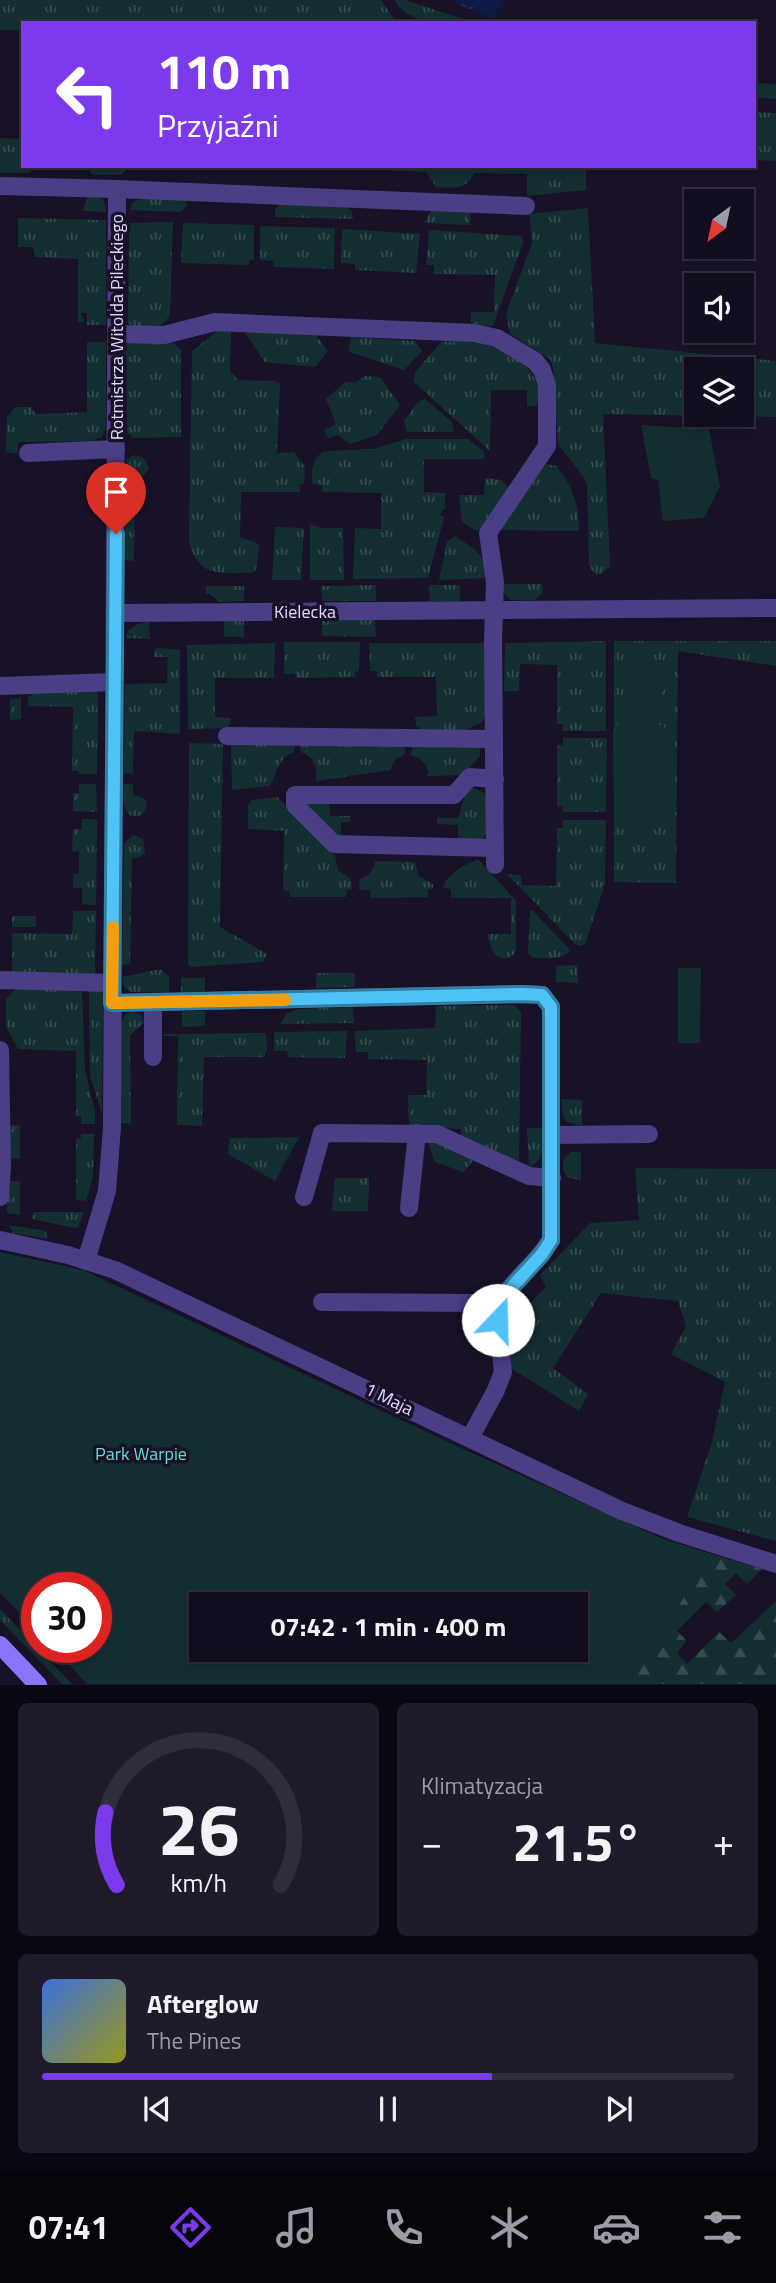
<!DOCTYPE html>
<html lang="pl">
<head>
<meta charset="utf-8">
<style>
  :root { --surface:#120d1e; --page:#1f1b2b; --text:#f1f3f6; --muted:#9c9ca4; --line:#312d3c; --accent:#7c3aed }
  body { margin:0; font-family:"Titillium Web",sans-serif; background:var(--page); color:var(--text); height:100vh; display:flex; flex-direction:column; font-size:26px; white-space:nowrap }
  * { box-sizing:border-box; margin:0 }
  p { font-size:23px; color:var(--muted) }
  .icon { flex:none; width:38px; height:38px; fill:none; stroke:currentColor; stroke-width:2; stroke-linecap:round; stroke-linejoin:round }
  .map { position:relative; height:1685px; overflow:hidden }
  .drawer { display:flex; flex-direction:column; gap:18px; padding:18px; background:#0a0710; flex:1 }
  .drawer>* { flex:none }
  .hud { position:absolute; left:21px; top:21px; width:735px; height:147px; border-radius:0px; box-shadow:0 4px 10px #0003,0 0 0 2px var(--line); background:#7c3aed; color:#fff; overflow:hidden }
  .needle { width:46px; rotate:213deg }
  .controls { position:absolute; left:684px; top:189px; display:grid; gap:14px }
  .controls a { display:grid; place-items:center; width:70px; height:70px; border-radius:0px; background:var(--surface); box-shadow:0 4px 10px #0003,0 0 0 2px var(--line); font-size:35px }
  .speed { position:absolute; left:21px; top:1572px; display:flex; gap:14px; font-size:35px; font-weight:700; text-align:center }
  .speed>* { display:grid; place-content:center; width:91px; height:91px; border-radius:50%; background:var(--surface); box-shadow:0 4px 10px #0003,0 0 0 2px var(--line); line-height:1 }
  .speed .limit { border:10px solid #d22; background:#fff; color:#111 }
  .pin { position:absolute; display:grid; place-items:center; width:60px; height:60px; color:#fff; margin:-72px -30px; border-radius:50% 50% 50% 0; rotate:-45deg; box-shadow:0 0 7px #0007 }
  .pin .icon { rotate:45deg }
  .me { position:absolute; width:77px; margin:-38px; rotate:21deg; stroke-linejoin:round; filter:drop-shadow(0 0 5px #0008) }
  .turn { display:flex; align-items:center; gap:24px; height:147px; padding:0 21px; font-size:32px }
  .turn .icon { width:91px; height:91px; stroke-width:2.5 }
  .turn b { display:block; font-size:49px; line-height:60px }
  .big { font-size:52px; font-weight:700; line-height:1.1 }
  .drawer .widget { flex:1; display:flex; flex-direction:column; justify-content:center; gap:10px; min-width:0; padding:0 24px; border-radius:10px; background:var(--page) }
  .drawer .dial { align-items:center; gap:0 }
  .dial svg { height:182px; overflow:visible; fill:none; stroke:var(--line); stroke-width:7; stroke-linecap:round; text-anchor:middle }
  .dial text { fill:var(--text); stroke:none }
  .song { display:flex; align-items:center; gap:21px }
  .cover { width:84px; height:84px; border-radius:10px; background:linear-gradient(135deg,hsl(220 70% 55%),hsl(60 70% 35%)) }
  .played { height:7px; border-radius:4px; background:linear-gradient(90deg,var(--accent) 65%,var(--line) 65%) }
  .keys { display:flex; justify-content:space-around; direction:ltr }
  .heat { display:flex; justify-content:space-between; align-items:center; font-size:38px; direction:ltr }
  .drawer .tiles { flex:1; display:grid; gap:18px; grid-template-columns:1fr 1fr }
  .widget:last-child { grid-column:span 2 }
  .trip { position:absolute; left:189px; top:1592px; width:399px; height:70px; border-radius:0px; background:var(--surface); box-shadow:0 4px 10px #0003,0 0 0 2px var(--line); font-weight:700; line-height:70px; text-align:center }
  .menu { display:flex; height:112px; justify-content:space-around; align-items:center; background:#07050c; color:var(--muted) }
  .menu .icon { width:49px; height:49px }
  .menu .selected { color:var(--accent) }
  .menu b { font-size:32px; color:var(--text) }
  .map>svg:first-child { display:block }
  .grass { fill:url(#grass-tufts); fill-rule:evenodd }
  .forest { fill:url(#forest-firs) }
  .park { fill:#142f32; fill-rule:evenodd }
  .water { fill:url(#water-ripples) }
  .lines { fill:none; stroke-linecap:round; stroke-linejoin:round }
  .street { stroke:#4a3e85; stroke-width:18 }
  .secondary { stroke:#8975f9; stroke-width:18 }
  .route-casing { stroke:#337fa1; stroke-width:18 }
  .route { stroke:#4fc3f7; stroke-width:12 }
  .slow { stroke:#f59e0b; stroke-width:12 }
  .labels { text-anchor:middle; stroke-width:7; stroke-linejoin:round; paint-order:stroke }
  .street-label { font-size:18px; fill:#e2dafe; stroke:#181128 }
  .park-label { font-size:18px; fill:#67dcce; stroke:#181128 }
</style>
</head>
<body>
<div class="map">
<svg width="776" height="1685" viewBox="0 0 776 1685">
  <defs>
    <pattern id="grass-tufts" width="24" height="20" patternUnits="userSpaceOnUse" patternTransform="scale(1.75)"><rect width="24" height="20" fill="#142f32"/><path d="M3 7l-1-3M5 7V3M7 7l1-3M15 17l-1-3M17 17v-4M19 17l1-3" fill="none" stroke="#364d51"/></pattern>
    <pattern id="forest-firs" width="22" height="20" patternUnits="userSpaceOnUse" patternTransform="scale(1.75)"><rect width="22" height="20" fill="#142f32"/><path d="M5 1l3.5 6h-7zM16 11l3.5 6h-7z" fill="#364d51"/></pattern>
    <pattern id="water-ripples" width="26" height="14" patternUnits="userSpaceOnUse" patternTransform="scale(1.75)"><rect width="26" height="14" fill="#0d1a45"/><path d="M2 4q2-2 4 0t4 0M15 11q2-2 4 0t4 0" fill="none" stroke="#303b61"/></pattern>
  </defs>
  <rect width="100%" height="100%" fill="#181128"/>
  <g class="grass">
    <polygon points="0,0 381,0 396,22 399,23 23,23 23,31 0,30"/>
    <path d="M395 0H405L476 23C451 23 408 27 395 0Z"/>
    <polygon points="754,83 776,84 776,99 754,97"/>
    <polygon points="754,112 776,113 776,161 754,160"/>
    <polygon points="0,138 23,139 23,166 31,166 31,173 0,173"/>
    <polygon points="86,166 130,166 121,175 93,175"/>
    <path d="M300 166H586V190L527 196V174L474 173C467 190 453 188 436 187L426 172Z"/>
    <path d="M87 196C99 196 106 198 106 212L83 211Z"/>
    <polygon points="144,197 182,199 186,201 187,205 181,212 130,210 132,203"/>
    <polygon points="282,203 347,207 352,212 353,219 275,217 275,209"/>
    <polygon points="437,208 466,209 470,213 470,225 425,223 430,212"/>
    <path d="M588 208 595 343 776 361V417L603 414 610 566 602 574 596 575 589 566 587 486 583 476 558 444 554 373 551 360 510 334 506 314 532 243 529 214ZM696 369H742V415H696Z"/>
    <polygon points="18,218 106,220 106,325 87,325 87,313 81,313 84,322 78,322 78,259 35,257 33,247 18,247"/>
    <polygon points="173,222 170,316 160,326 134,327 128,323 129,223"/>
    <polygon points="183,223 254,225 254,260 249,260 249,265 181,263"/>
    <polygon points="260,226 335,228 334,269 274,267 274,261 260,260"/>
    <polygon points="342,229 420,234 416,273 355,270 355,264 341,263"/>
    <polygon points="429,230 522,236 523,243 493,326 475,327 471,321 471,312 494,312 495,275 434,274 434,265 426,265"/>
    <path d="M217 331H231L230 371 238 380 275 381 280 384 277 453 294 452 305 467 304 484 300 485V492H241L240 537 256 543 259 546 256 571 251 573C220 573 197 578 189 540L192 351Z"/>
    <polygon points="247,332 316,335 328,351 315,367 265,362 246,334"/>
    <polygon points="351,337 415,341 422,351 404,370 350,352 349,348"/>
    <polygon points="87,342 106,342 106,427 102,437 92,441 18,442 17,454 6,452 7,417 15,407 31,407 36,414 87,412"/>
    <polygon points="126,342 173,343 181,350 181,437 139,438 133,438 127,432"/>
    <path d="M441 342C469 339 505 344 526 366 534 374 537 385 541 396L536 406H527V390H491L490 451 414 382 415 372Z"/>
    <polygon points="365,376 380,377 400,405 377,435 350,444 337,435 329,439 324,430 336,424 326,399 345,382 355,383"/>
    <polygon points="425,399 452,422 454,432 407,432 404,421 418,402"/>
    <path d="M406 439H468L484 452V459H424V492L445 493V509H443L440 515 444 517 428 578 353 579 355 528 381 529V493L322 492V485L312 484C312 471 311 459 324 451L373 449Z"/>
    <polygon points="135,455 144,458 149,468 143,477 135,478 134,561 125,560 125,464 127,459"/>
    <path d="M546 464 557 466C574 490 578 501 579 531L500 530Z"/>
    <polygon points="485,478 501,480 510,488 480,529 476,531 462,522 459,495 484,495"/>
    <polygon points="310,524 320,528 343,528 344,580 310,580"/>
    <polygon points="275,527 304,528 301,580 272,580"/>
    <path d="M455 536C475 550 485 552 486 578L439 580 447 541Z"/>
    <polygon points="503,584 542,584 543,591 535,600 511,600 504,594"/>
    <polygon points="376,585 376,601 322,601 321,586"/>
    <polygon points="429,585 460,585 460,601 430,601"/>
    <polygon points="206,586 244,586 244,601 220,602 210,594 206,594"/>
    <polygon points="322,620 375,620 376,637 322,636"/>
    <rect x="224" y="621" width="20" height="16"/>
    <path d="M149 622 150 639 126 638C128 625 138 624 149 622Z"/>
    <polygon points="606,641 606,731 563,731 563,724 557,724 557,665 520,664 519,691 504,691 505,643"/>
    <polygon points="614,641 776,641 776,666 678,651 676,883 614,882"/>
    <polygon points="360,642 359,671 355,672 355,677 296,678 295,674 284,674 284,642"/>
    <polygon points="275,643 274,678 215,678 215,717 231,718 228,728 188,729 187,645"/>
    <polygon points="369,643 485,643 489,711 481,723 463,731 421,729 416,726 415,717 437,716 436,677 377,677 377,671 370,671"/>
    <polygon points="156,648 180,650 180,734 134,731 133,774 124,773 125,684 167,683 168,657 154,657 154,650"/>
    <polygon points="44,689 91,689 98,692 97,774 79,774 79,771 72,771 73,707 28,706 28,697"/>
    <polygon points="21,696 21,719 10,720 10,698 16,699"/>
    <polygon points="563,738 607,738 606,812 563,812 563,806 557,806 557,746 563,745"/>
    <path d="M299 742 405 746V754L395 760 390 770 316 781C317 767 315 758 301 752Z"/>
    <polygon points="189,743 223,744 220,927 267,954 263,962 191,967 188,964"/>
    <path d="M231 744H295L294 752C276 759 279 773 269 786L232 790Z"/>
    <path d="M412 746H480V756L463 775 428 776C429 764 422 759 411 755Z"/>
    <polygon points="79,784 96,784 97,812 73,811 73,793 79,793"/>
    <path d="M124 784H133V795L145 799 147 805 143 814C121 824 124 798 124 784Z"/>
    <polygon points="468,785 484,793 486,797 486,834 482,839 458,841 458,825 437,824 437,818 458,818"/>
    <polygon points="277,797 335,856 338,870 351,879 352,890 347,890 346,897 290,897 289,891 283,890 284,831 248,829 248,805 252,800"/>
    <polygon points="329,799 330,816 350,816 350,822 341,822 341,838 337,837 306,804 307,802"/>
    <polygon points="82,819 97,819 96,905 82,904 82,888 73,888 73,874 79,873 79,852 72,851 73,829 82,829"/>
    <polygon points="563,820 606,820 605,884 585,944 581,946 575,944 507,874 521,875 522,885 556,886 557,828 563,828"/>
    <polygon points="133,835 143,839 145,852 142,856 132,859 130,964 122,965 124,843"/>
    <path d="M478 859 516 901V952C500 969 489 950 488 934H511V898H451V889L443 888C447 873 464 866 478 859Z"/>
    <path d="M375 861 415 862 419 876 433 884V889L428 890V897L371 898 370 890H359L360 879C368 875 374 871 375 861Z"/>
    <polygon points="73,911 96,911 95,976 12,972 12,933 72,934"/>
    <path d="M530 911H533L570 950C563 961 546 958 533 958L528 953Z"/>
    <rect x="12" y="916" width="24" height="11"/>
    <polygon points="577,965 578,983 556,982 556,966"/>
    <polygon points="161,969 169,977 169,993 131,992 124,987 122,977"/>
    <polygon points="316,973 355,973 354,987 316,988"/>
    <polygon points="181,978 205,978 205,992 181,993"/>
    <polygon points="17,988 82,990 85,1070 95,1112 95,1124 81,1124 81,1116 76,1116 76,1051 18,1049 6,1027 6,999"/>
    <polygon points="89,989 99,989 103,993 102,1114 90,1076"/>
    <polygon points="514,1005 521,1012 519,1165 461,1137 461,1129 409,1126 408,1095 426,1095 427,1060 368,1059 368,1052 356,1052 354,1031 435,1028 436,1006"/>
    <polygon points="353,1007 354,1023 280,1024 287,1013 298,1009"/>
    <polygon points="182,1011 205,1011 205,1026 182,1027"/>
    <polygon points="133,1012 141,1015 144,1023 130,1035 131,1124 121,1123 121,1023 126,1014"/>
    <polygon points="347,1031 345,1058 288,1057 287,1051 274,1051 274,1032"/>
    <polygon points="266,1033 267,1051 265,1052 265,1057 204,1057 202,1126 177,1125 178,1036 164,1036 163,1034"/>
    <path d="M562 1099 582 1100V1125C561 1124 562 1118 562 1099Z"/>
    <polygon points="7,1125 20,1125 20,1159 8,1158"/>
    <path d="M527 1128H542C542 1143 546 1161 529 1167Z"/>
    <polygon points="81,1134 94,1134 93,1176 86,1201 76,1200 76,1139 81,1138"/>
    <polygon points="299,1137 275,1181 228,1154 230,1138"/>
    <polygon points="435,1139 474,1160 463,1172 435,1162 428,1144"/>
    <polygon points="570,1152 581,1152 581,1180 568,1178 563,1170 563,1161"/>
    <polygon points="635,1168 776,1169 776,1541 687,1517 712,1442 725,1382 671,1354 686,1326 678,1301 601,1293 553,1368 588,1394 579,1411 511,1368 511,1323 546,1287 540,1275 590,1223 639,1220"/>
    <polygon points="335,1178 369,1178 368,1211 332,1211"/>
    <polygon points="7,1181 20,1181 20,1215 7,1213"/>
    <polygon points="33,1212 84,1212 78,1227 75,1228 32,1219"/>
    <polygon points="9,1225 46,1231 47,1239 13,1233"/>
    <polygon points="0,1609 72,1684 62,1684 0,1620"/>
  </g>
  <polygon class="forest" points="712,1554 762,1569 747,1584 736,1573 725,1584 736,1595 717,1612 706,1602 677,1631 687,1641 677,1653 687,1664 719,1632 731,1643 776,1601 776,1684 627,1684"/>
  <g class="park">
    <polygon points="641,425 709,429 720,487 704,518 663,521 658,480 651,478"/>
    <rect x="627" y="669" width="35" height="47"/>
    <polygon points="618,724 663,725 671,746 671,823 614,820 613,733"/>
    <polygon points="678,968 701,968 700,1043 678,1043"/>
    <path d="M0 1252 83 1270 463 1449 661 1538 712 1554 627 1684H87L52 1647H96V1587H37V1631L0 1593ZM201 1605H576V1650H201Z"/>
  </g>
  <polygon class="water" points="450,0 503,0 493,19"/>
  <g class="lines">
    <g class="street">
      <polyline points="0,186 117,189 526,206"/>
      <polyline points="117,334 164,335 215,322 474,333 497,338 535,361 542,370 547,385 547,446 488,533 495,582 493,639 495,865"/>
      <polyline points="28,453 116,449"/>
      <polyline points="115,613 776,608"/>
      <polyline points="0,686 114,682"/>
      <polyline points="227,736 494,739"/>
      <polyline points="495,779 470,777 454,795 295,795 295,805 334,844 495,848"/>
      <polyline points="0,980 112,983"/>
      <path d="M112 1003 522 994 542 995 551 1007V1240C535 1265 510 1282 496 1308L503 1372 496 1390 470 1438"/>
      <polyline points="153,1003 153,1057"/>
      <polyline points="0,1050 2,1168 0,1197"/>
      <polyline points="552,1135 649,1134"/>
      <polyline points="304,1197 322,1133 437,1134 529,1176 552,1178"/>
      <polyline points="409,1208 417,1133"/>
      <polyline points="0,1240 68,1255 115,1270 622,1511 679,1533 776,1564"/>
      <polyline points="86,1261 107,1191 112,1127 117,189"/>
      <polyline points="322,1302 480,1303 496,1308"/>
    </g>
    <polyline class="secondary" points="0,1645 38,1685"/>
  </g>
  <g class="lines">
    <g class="route-casing">
      <polyline id="route" points="116,534 112,1003 522,994 542,995 551,1007 551,1240 542,1254 500,1300 496,1308 498,1320"/>
    </g>
    <use href="#route" class="route"/>
    <polyline class="slow" points="113,927 112,1003 285,1000"/>
  </g>
  <g class="labels">
    <g class="street-label">
      <text transform="translate(117 327) rotate(-90)" y="6">Rotmistrza Witolda Pileckiego</text>
      <text x="305" y="618">Kielecka</text>
      <text transform="translate(389 1399) rotate(26)" y="6">1 Maja</text>
    </g>
    <g class="park-label">
      <text x="141" y="1460">Park Warpie</text>
    </g>
  </g>
</svg>
<div class="controls">
<a><svg class="needle" viewBox="-14 -14 28 28"><path d="M0-13l5 13h-10z" fill="#e53935"/><path d="M0 13l5-13h-10z" fill="#9c9ca4"/></svg></a>
<a><svg class="icon" aria-label="sound" viewBox="0 0 24 24"><path d="M4 9h4l5-4v14l-5-4H4zM17 9q2 3 0 6"/></svg></a>
<a><svg class="icon" aria-label="layers" viewBox="0 0 24 24"><path d="M12 4l9 5-9 5-9-5zM3 14l9 5 9-5"/></svg></a>
</div>
<div class="speed"><div class="limit">30</div></div>
<div class="pin" style="left:116px;top:534px;background:#d93025"><svg class="icon" aria-label="arrive" viewBox="0 0 24 24"><path d="M6 21V4h12l-3 4 3 4H6"/></svg></div>
<svg class="me" style="left:498px;top:1320px" viewBox="-20 -20 40 40"><circle r="19" fill="#fff"/><path d="M0-13L10 11 0 6-10 11z" fill="#4fc3f7"/></svg>
<div class="trip">07:42 · 1 min · 400 m</div>
<div class="hud">
<div class="turn"><svg class="icon" aria-label="left" viewBox="0 0 24 24"><path d="M17 20v-9H6M10 6l-5 5 5 5"/></svg><div><b>110 m</b>Przyjaźni</div></div>
</div>
</div>
<section class="drawer">
<div class="tiles">
<div class="widget dial"><svg viewBox="0 0 100 80">
<path d="M14 69A42 42 0 1 1 86 69"/>
<path d="M14 69A42 42 0 0 1 9 37" stroke="#7c3aed"/>
<text x="50" y="56" font-size="32" font-weight="700">26</text>
<text x="50" y="72" font-size="11">km/h</text>
</svg></div>
<div class="widget"><p>Klimatyzacja</p>
<div class="heat"><a>−</a><b class="big">21.5°</b><a>+</a></div>
</div>
<div class="widget">
<div class="song"><i class="cover"></i><div><b>Afterglow</b><p>The Pines</p></div></div>
<div class="played"></div>
<div class="keys"><svg class="icon" aria-label="previous" viewBox="0 0 24 24"><path d="M18 5L8 12l10 7zM5 5v14"/></svg><svg class="icon" aria-label="pause" viewBox="0 0 24 24"><path d="M8 5v14M16 5v14"/></svg><svg class="icon" aria-label="next" viewBox="0 0 24 24"><path d="M6 5l10 7-10 7zM19 5v14"/></svg></div>
</div>
</div>
</section>
<nav class="menu">
<b>07:41</b>
<svg class="icon selected" aria-label="directions" viewBox="0 0 24 24"><path d="M12 3l9 9-9 9-9-9zM9 14v-3h6M13 9l2 2-2 2"/></svg>
<svg class="icon" aria-label="music" viewBox="0 0 24 24"><path d="M9 18V5l10-2v13"/><circle cx="6" cy="18" r="3"/><circle cx="16" cy="16" r="3"/></svg>
<svg class="icon" aria-label="phone" viewBox="0 0 24 24"><path d="M5 4h4l2 5-3 2q2 4 5 5l2-3 5 2v4C11 20 4 13 5 4z"/></svg>
<svg class="icon" aria-label="climate" viewBox="0 0 24 24"><path d="M12 3v18M4 7l16 10M4 17L20 7"/></svg>
<svg class="icon" aria-label="car" viewBox="0 0 24 24"><path d="M5 17H2v-5l4-1 3-4h7l3 4 3 1v5h-3M9 17h6M6 11h13"/><circle cx="7" cy="17" r="2"/><circle cx="17" cy="17" r="2"/></svg>
<svg class="icon" aria-label="filters" viewBox="0 0 24 24"><path d="M4 7h16M4 17h16"/><circle cx="9" cy="7" r="2"/><circle cx="15" cy="17" r="2"/></svg>
</nav>
</body>
</html>
